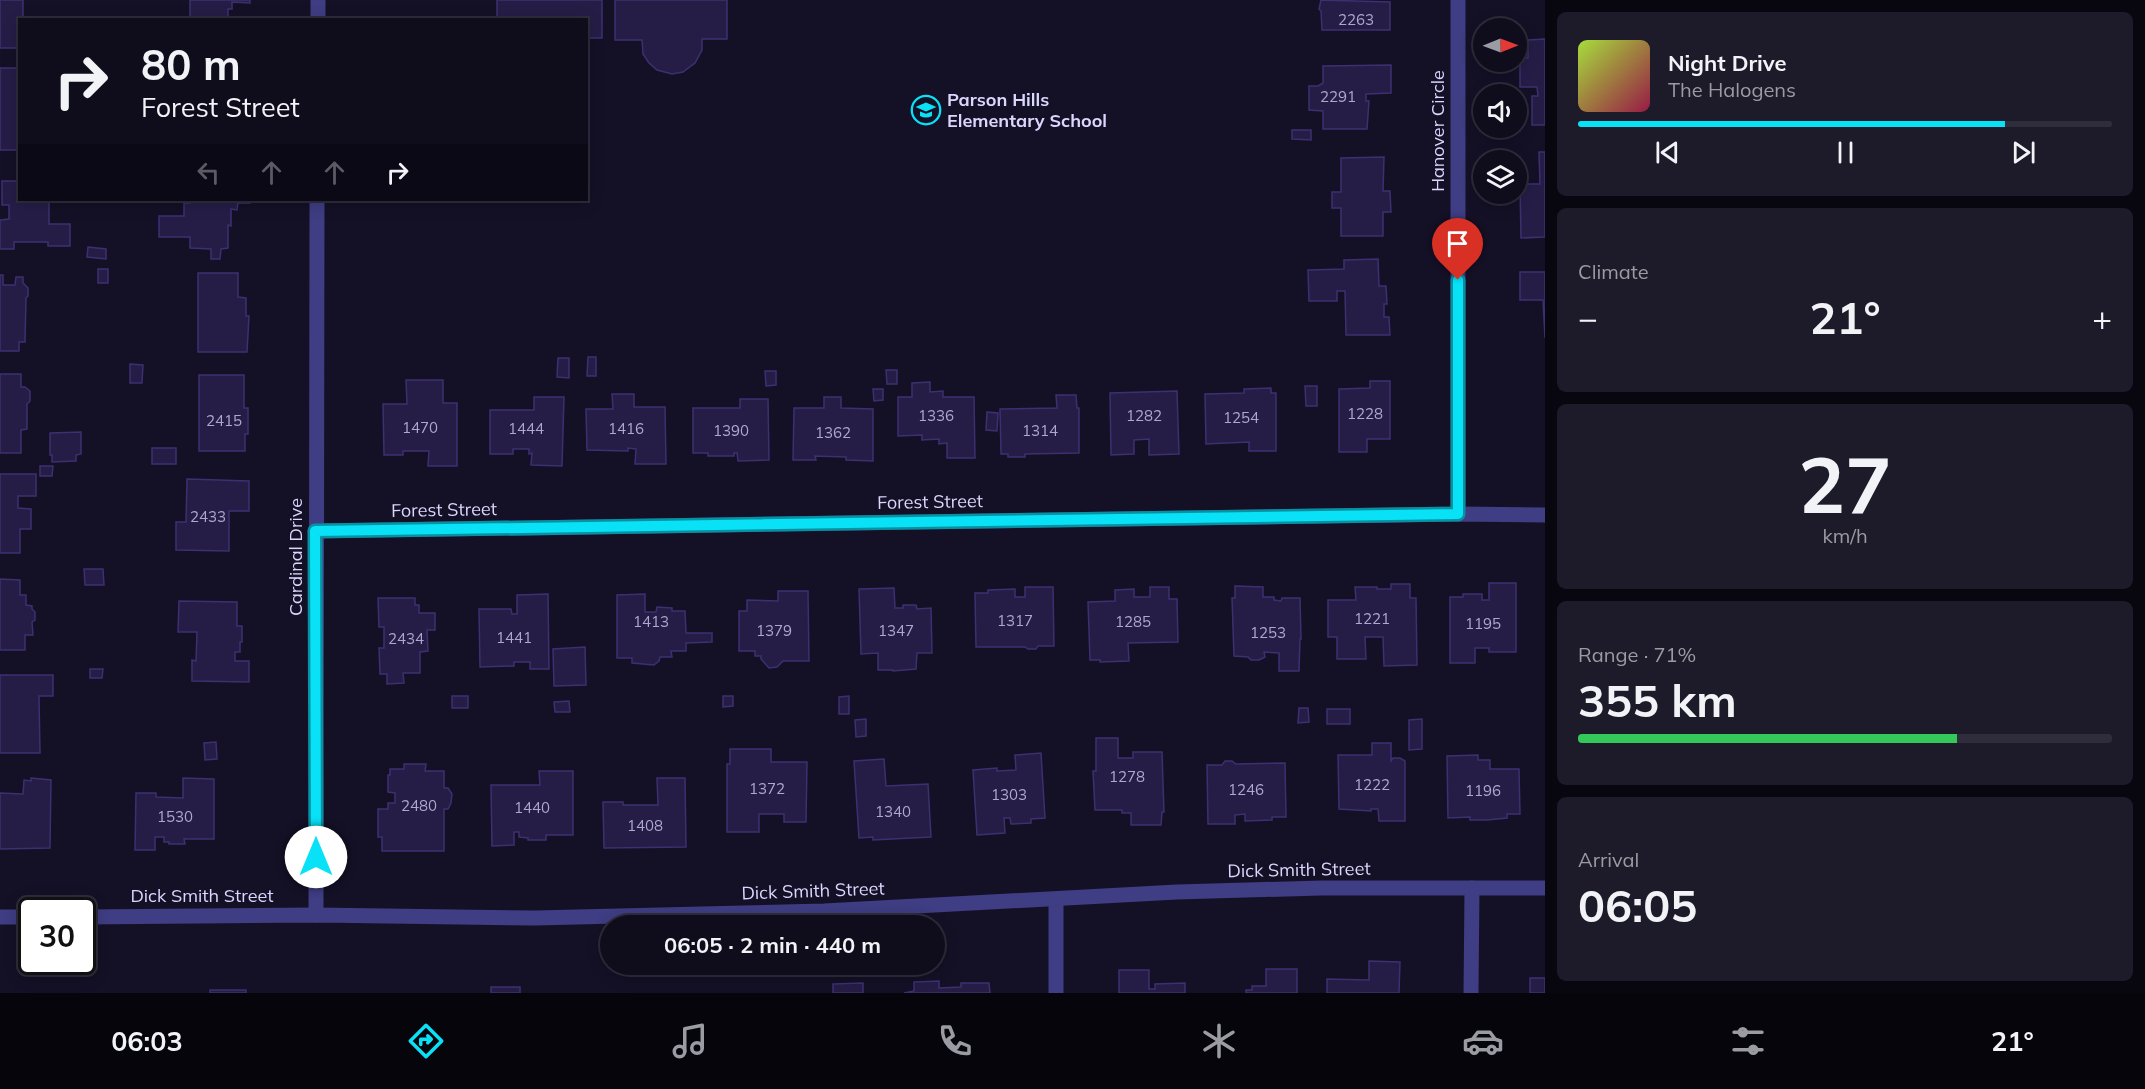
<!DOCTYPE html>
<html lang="en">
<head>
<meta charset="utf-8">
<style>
  :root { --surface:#0f0c1c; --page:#1d1a29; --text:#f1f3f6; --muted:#9b9ba3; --line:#2f2c3b; --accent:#09e1f7 }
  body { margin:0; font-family:Mulish,sans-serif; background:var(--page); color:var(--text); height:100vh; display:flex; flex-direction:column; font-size:22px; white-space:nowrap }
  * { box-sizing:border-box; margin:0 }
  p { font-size:20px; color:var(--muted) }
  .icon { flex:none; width:33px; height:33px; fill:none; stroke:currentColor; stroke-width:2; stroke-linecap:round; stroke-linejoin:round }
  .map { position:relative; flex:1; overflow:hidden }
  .details { display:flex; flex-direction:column; gap:12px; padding:12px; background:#08070f; width:600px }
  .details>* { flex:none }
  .hud { position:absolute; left:18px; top:18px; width:570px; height:183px; border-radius:0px; box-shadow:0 3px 15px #0003,0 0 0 2px var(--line); background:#0f0c1c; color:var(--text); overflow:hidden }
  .needle { width:39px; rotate:89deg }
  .controls { position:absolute; left:1473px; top:18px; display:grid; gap:12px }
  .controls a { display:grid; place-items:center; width:54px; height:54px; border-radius:50%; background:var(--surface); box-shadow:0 3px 15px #0003,0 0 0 2px var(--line); font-size:30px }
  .speed { position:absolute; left:18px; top:897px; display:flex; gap:12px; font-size:30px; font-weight:700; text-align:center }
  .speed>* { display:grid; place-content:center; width:78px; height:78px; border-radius:50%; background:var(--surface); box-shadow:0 3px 15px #0003,0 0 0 2px var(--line); line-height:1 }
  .speed .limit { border:3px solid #111; border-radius:9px; background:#fff; color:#111 }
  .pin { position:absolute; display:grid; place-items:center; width:51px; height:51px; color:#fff; margin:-62px -26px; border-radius:50% 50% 50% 0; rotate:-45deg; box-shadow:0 0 6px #0007 }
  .pin .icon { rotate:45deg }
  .me { position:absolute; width:66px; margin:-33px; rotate:0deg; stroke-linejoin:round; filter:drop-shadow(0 0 4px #0008) }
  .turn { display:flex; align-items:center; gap:21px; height:126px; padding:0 24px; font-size:27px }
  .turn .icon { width:78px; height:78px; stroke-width:2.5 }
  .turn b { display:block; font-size:42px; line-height:51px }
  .lanes { display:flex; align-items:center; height:57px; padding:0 24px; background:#0003; justify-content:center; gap:30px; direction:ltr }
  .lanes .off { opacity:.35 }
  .big { font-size:45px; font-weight:700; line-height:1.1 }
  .details .tile { flex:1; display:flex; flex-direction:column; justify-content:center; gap:9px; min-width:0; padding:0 21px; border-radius:9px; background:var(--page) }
  .details .dial { align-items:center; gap:0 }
  .dial b { font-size:78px; line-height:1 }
  .song { display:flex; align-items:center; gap:18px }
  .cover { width:72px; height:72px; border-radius:9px; background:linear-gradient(135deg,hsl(80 70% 55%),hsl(340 70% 35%)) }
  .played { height:6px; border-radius:3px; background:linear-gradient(90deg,var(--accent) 80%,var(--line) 80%) }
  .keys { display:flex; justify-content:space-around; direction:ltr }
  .heat { display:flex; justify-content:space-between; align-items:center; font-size:33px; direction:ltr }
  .charge { height:9px; border-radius:4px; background:linear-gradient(90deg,#34c759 71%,var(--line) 0) }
  .trip { position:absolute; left:600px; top:915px; width:345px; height:60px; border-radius:30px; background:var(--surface); box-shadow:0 3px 15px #0003,0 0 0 2px var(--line); font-weight:700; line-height:60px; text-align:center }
  .tab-bar { display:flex; height:96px; justify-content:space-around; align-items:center; background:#06050b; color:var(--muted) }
  .tab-bar .icon { width:42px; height:42px }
  .tab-bar .selected { color:var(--accent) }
  .tab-bar b { font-size:27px; color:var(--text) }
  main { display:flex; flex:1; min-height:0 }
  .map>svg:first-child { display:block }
  .building { fill:#251d46; stroke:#3c3071; stroke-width:1.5 }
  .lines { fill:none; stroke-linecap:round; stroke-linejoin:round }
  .street { stroke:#3f3d83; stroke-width:15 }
  .route-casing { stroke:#0692a1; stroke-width:15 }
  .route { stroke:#09e1f7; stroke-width:10 }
  .labels { text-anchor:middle; stroke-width:6; stroke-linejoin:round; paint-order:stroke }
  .number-label { font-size:15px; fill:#aea8d0 }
  .poi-label { font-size:18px; font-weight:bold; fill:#dbd6fe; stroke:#141026; text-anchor:start }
  .street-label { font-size:18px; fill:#dbd6fe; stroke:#141026 }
</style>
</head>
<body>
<main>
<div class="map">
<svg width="1545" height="993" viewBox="0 0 1545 993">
  <rect width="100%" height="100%" fill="#141026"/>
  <g class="building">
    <polygon points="0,0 23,0 23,20 20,20 20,48 0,48"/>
    <polygon points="190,0 250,0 250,3 232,2 232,9 228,9 228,20 190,20"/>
    <polygon points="497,0 602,0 602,38 586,38 586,20 497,20"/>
    <polygon points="615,0 727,0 727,39 702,39 702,50 695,63 683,72 672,74 657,70 649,63 643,54 642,40 615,40"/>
    <polygon points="1321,0 1390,2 1390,30 1322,30 1321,11 1319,9"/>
    <polygon points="1545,39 1545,125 1532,125 1532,96 1538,96 1537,87 1520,87 1520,58 1528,58 1528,40"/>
    <polygon points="1391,65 1391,93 1366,94 1366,101 1369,101 1367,129 1323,129 1323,111 1309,110 1309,86 1318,86 1323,83 1323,66"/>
    <rect x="0" y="68" width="20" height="82"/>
    <polygon points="1292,130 1311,130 1311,140 1292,139"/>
    <polygon points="1539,152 1545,152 1545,237 1521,238 1520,184 1540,184"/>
    <polygon points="1384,157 1383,191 1390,191 1391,212 1383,212 1383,236 1341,236 1341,208 1332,208 1332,192 1341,192 1341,158"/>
    <polygon points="2,181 20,181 20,200 49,200 49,224 70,224 70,246 48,246 48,242 14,242 14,249 0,249 0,220 9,219 9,205 2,205"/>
    <polygon points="190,200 250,200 250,203 238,203 237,210 231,209 231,226 228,225 228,248 221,249 220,259 211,259 211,249 190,248 190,237 159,237 159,216 184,216 184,203 190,203"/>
    <polygon points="88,247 106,249 106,259 87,257"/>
    <polygon points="1378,259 1379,286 1386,286 1387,304 1384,304 1384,317 1389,317 1390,335 1346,335 1345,291 1337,291 1337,301 1309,301 1308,270 1344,269 1344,260"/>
    <rect x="98" y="269" width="10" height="14"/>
    <polygon points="1520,272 1545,272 1545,338 1543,300 1520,300"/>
    <polygon points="198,273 238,273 238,297 246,298 246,316 249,316 247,352 198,352"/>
    <polygon points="0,275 3,275 3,285 15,285 16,277 23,277 23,283 28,288 28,296 26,298 25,342 19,342 19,351 0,351"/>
    <polygon points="588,357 596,357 596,376 587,376"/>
    <polygon points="558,358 569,358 569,378 557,377"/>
    <polygon points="130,364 143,365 142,383 130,383"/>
    <polygon points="886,370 897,370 897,384 887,384"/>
    <polygon points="765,371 776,371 776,385 766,386"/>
    <polygon points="0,374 21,374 21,387 25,387 30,391 30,401 27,404 27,429 21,430 21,453 0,453"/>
    <polygon points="199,375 244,375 244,408 248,408 248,434 245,434 245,451 199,451"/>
    <polygon points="406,380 443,380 443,403 457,403 457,466 428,466 429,451 403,451 403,455 384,455 383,404 407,404"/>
    <polygon points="1370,381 1390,381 1390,439 1367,439 1367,452 1339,452 1339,389 1370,388"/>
    <polygon points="930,382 930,392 943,391 943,397 974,397 975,458 947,458 947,443 939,444 939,439 922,440 922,435 898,436 898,397 912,397 912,383"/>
    <polygon points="1305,386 1317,386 1317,406 1306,406"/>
    <polygon points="1271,388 1271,393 1276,393 1276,451 1249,451 1249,442 1206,444 1205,394 1244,393 1244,389"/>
    <polygon points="873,389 883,389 883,400 874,401"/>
    <polygon points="1177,391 1179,454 1149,455 1149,439 1134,440 1134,454 1111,455 1110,393"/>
    <polygon points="612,394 634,394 634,407 665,407 666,464 635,464 636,449 628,448 628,451 587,450 586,409 613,409"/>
    <polygon points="1056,395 1076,395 1077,408 1079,408 1079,453 1025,454 1025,457 1008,457 1008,454 1001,454 1000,409 1057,408"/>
    <polygon points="534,397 564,397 562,466 531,465 532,453 529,454 529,449 513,449 513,454 490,454 490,410 534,410"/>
    <polygon points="824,397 841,397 841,408 873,409 873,461 846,460 846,457 815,456 816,460 793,460 794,408 824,408"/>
    <polygon points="740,399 768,399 769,460 738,461 737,453 734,453 734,456 708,456 708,453 693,453 693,408 740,408"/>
    <polygon points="987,412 998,413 997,431 986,430"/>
    <polygon points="81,432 81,454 76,455 76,461 52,462 52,455 50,455 50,433"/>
    <rect x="152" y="448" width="24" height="16"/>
    <polygon points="40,466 53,466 52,476 40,476"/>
    <polygon points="0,474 36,474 36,496 18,496 18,508 31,509 31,529 20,529 20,553 0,553"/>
    <polygon points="187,479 249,481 249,511 229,511 229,551 176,550 176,522 186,522"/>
    <polygon points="84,569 103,569 104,585 85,585"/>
    <polygon points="0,579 20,580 20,595 26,595 26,605 32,606 32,609 35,612 35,620 32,622 33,635 25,635 25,650 0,650"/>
    <polygon points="1489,583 1516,583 1516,652 1489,652 1489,648 1475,648 1475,663 1450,663 1450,597 1463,597 1463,594 1482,594 1482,600 1489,600"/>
    <polygon points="1391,584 1410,584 1410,598 1416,598 1417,665 1384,666 1383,637 1365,637 1366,659 1337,659 1337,637 1328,637 1328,600 1356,600 1355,587 1377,587 1377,589 1391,589"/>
    <polygon points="1235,586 1263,587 1263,597 1274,597 1274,600 1281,601 1282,598 1300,598 1301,639 1300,639 1299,671 1279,671 1279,653 1264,652 1265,657 1259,660 1251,660 1248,657 1234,656 1232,598 1235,598"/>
    <polygon points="1025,587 1053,587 1054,646 1038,646 1036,649 1028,649 1025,647 976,647 975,593 988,593 988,590 1015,589 1015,597 1025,597"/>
    <polygon points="1150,587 1169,587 1169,599 1177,599 1178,642 1128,643 1129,661 1100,662 1100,660 1090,660 1088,602 1115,601 1115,590 1134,589 1134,597 1150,597"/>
    <polygon points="894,588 895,608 903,608 903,605 916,605 917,609 931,608 932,653 917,653 916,669 893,671 893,670 878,670 878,653 861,654 859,589"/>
    <polygon points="778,591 808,591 809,661 783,661 777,667 769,668 761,659 761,656 755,656 755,651 739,651 739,611 747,611 747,600 778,601"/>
    <polygon points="548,594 549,669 530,669 530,662 514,662 514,666 480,667 479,609 511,609 512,614 517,614 517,595"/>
    <polygon points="645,594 645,612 656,612 657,607 672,608 672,611 685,611 686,633 712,633 712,642 686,643 686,651 671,651 672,657 660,657 659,661 654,665 632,663 632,658 617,658 617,595"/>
    <polygon points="378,598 415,598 415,605 419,605 419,613 435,613 435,630 427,630 428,651 420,652 420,673 403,673 404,683 387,684 387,674 380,674 379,648 384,648 384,627 379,627"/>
    <polygon points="179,601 237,602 237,626 242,626 242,642 240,642 240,652 235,652 235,661 249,661 249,682 192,681 192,660 196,661 197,632 178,632"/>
    <polygon points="585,647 586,685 554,686 553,649"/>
    <polygon points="90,669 103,669 102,678 90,678"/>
    <polygon points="0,675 53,675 53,696 39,696 40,753 0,753"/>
    <rect x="452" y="696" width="16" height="12"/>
    <polygon points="723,696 733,696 733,706 723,707"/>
    <polygon points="849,696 849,714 839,714 839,697"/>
    <polygon points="569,701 570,712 555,712 554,702"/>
    <polygon points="1299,708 1308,708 1309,722 1298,723"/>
    <rect x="1327" y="709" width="23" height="15"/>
    <polygon points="866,719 866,736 856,737 855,720"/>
    <polygon points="1422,719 1422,749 1409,750 1409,720"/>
    <polygon points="1096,738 1118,738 1118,758 1133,758 1133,752 1162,752 1164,812 1162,812 1161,825 1131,825 1131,813 1122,813 1122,810 1095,810 1093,771 1096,771"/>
    <polygon points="216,742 217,759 205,760 204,743"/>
    <polygon points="1372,743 1391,743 1391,761 1393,758 1400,758 1405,761 1405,821 1379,821 1378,809 1371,809 1371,811 1339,809 1338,755 1372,755"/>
    <polygon points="730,749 771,749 771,762 807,762 806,822 784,822 784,814 759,814 759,832 727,832 727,764 730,764"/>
    <polygon points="1041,753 1045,818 1031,819 1031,823 1011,824 1010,818 1004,818 1005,833 977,835 973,770 997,768 997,771 1016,770 1015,755"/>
    <polygon points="1478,755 1478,760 1490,760 1490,769 1519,769 1520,814 1507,814 1507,818 1487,820 1470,820 1470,817 1448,818 1447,756"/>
    <polygon points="884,759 886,786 928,784 931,837 873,840 873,837 859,838 854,761"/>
    <polygon points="1225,761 1232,761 1236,764 1285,763 1286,817 1272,817 1272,820 1245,821 1245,814 1235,815 1235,824 1208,824 1207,765 1222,765"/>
    <polygon points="404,764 426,764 425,771 444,771 444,788 448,788 452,794 451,803 448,809 444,809 444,851 382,851 382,837 378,837 378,809 388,809 388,803 395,803 395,793 388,792 388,775 390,775 390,769 404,769"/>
    <polygon points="539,771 573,771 573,835 546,835 546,840 528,840 528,838 519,837 519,832 514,832 514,845 492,846 491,785 540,785"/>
    <polygon points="31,778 51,780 50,848 0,849 0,793 23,794 24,780 31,781"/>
    <polygon points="183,778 214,779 214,839 184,839 185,844 169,844 169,842 164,842 164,837 155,837 155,850 135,850 136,793 156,793 156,797 183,798"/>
    <polygon points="657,778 685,778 686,847 604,848 603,802 623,802 623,805 658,805"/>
    <polygon points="1369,961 1400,962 1399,993 1327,993 1327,979 1369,980"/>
    <polygon points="1266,969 1297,969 1297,993 1246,993 1246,990 1252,990 1252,986 1266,986"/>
    <polygon points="1119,970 1149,970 1149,989 1155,989 1155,984 1185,983 1185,993 1119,993"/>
    <rect x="1530" y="978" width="15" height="15"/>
    <polygon points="939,981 939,988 961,987 961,983 989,983 990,993 904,993 914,991 914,982"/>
    <polygon points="863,983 863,993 833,993 833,984"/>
    <rect x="491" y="987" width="29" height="6"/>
    <rect x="210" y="990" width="36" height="3"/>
  </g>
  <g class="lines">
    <g class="street">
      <polyline points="1458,0 1458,514"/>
      <polyline points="318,20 318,0"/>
      <polyline points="315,531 1458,514 1545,515"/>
      <polyline points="1056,899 1056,993"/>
      <polyline points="316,915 317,200"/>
      <polyline points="0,917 32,917"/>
      <polyline points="82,917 316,915 535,918 824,911 1177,892 1321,888 1545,888"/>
      <polyline points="1471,993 1472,888"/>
    </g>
  </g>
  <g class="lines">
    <g class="route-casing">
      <polyline id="route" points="316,857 315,531 1458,514 1458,280"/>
    </g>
    <use href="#route" class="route"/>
  </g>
  <defs>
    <g id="school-ring" transform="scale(1.5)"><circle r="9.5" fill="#141026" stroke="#09e1f7" stroke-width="1.5"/><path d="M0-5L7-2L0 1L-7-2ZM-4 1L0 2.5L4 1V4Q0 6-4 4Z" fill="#09e1f7"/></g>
  </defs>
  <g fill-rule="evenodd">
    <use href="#school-ring" x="926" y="110"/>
  </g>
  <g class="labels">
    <g class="number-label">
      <text x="1356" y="25">2263</text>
      <text x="1338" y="102">2291</text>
      <text x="1365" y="419">1228</text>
      <text x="936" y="421">1336</text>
      <text x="1144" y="421">1282</text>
      <text x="1241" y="423">1254</text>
      <text x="224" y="426">2415</text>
      <text x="420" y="433">1470</text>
      <text x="526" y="434">1444</text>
      <text x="626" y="434">1416</text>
      <text x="731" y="436">1390</text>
      <text x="1040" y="436">1314</text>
      <text x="833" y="438">1362</text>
      <text x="208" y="522">2433</text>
      <text x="1372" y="624">1221</text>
      <text x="1015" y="626">1317</text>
      <text x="651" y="627">1413</text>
      <text x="1133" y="627">1285</text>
      <text x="1483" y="629">1195</text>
      <text x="774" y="636">1379</text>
      <text x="896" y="636">1347</text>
      <text x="1268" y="638">1253</text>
      <text x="514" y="643">1441</text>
      <text x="406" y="644">2434</text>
      <text x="1127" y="782">1278</text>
      <text x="1372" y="790">1222</text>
      <text x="767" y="794">1372</text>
      <text x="1246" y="795">1246</text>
      <text x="1483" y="796">1196</text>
      <text x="1009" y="800">1303</text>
      <text x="419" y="811">2480</text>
      <text x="532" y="813">1440</text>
      <text x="893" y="817">1340</text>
      <text x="175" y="822">1530</text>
      <text x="645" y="831">1408</text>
    </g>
    <g class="poi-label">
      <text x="947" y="106">Parson Hills<tspan x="947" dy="21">Elementary School</tspan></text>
    </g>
    <g class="street-label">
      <text transform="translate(1438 131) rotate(-90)" y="6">Hanover Circle</text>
      <text transform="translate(930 502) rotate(-1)" y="6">Forest Street</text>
      <text transform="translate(444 510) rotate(-1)" y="6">Forest Street</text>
      <text transform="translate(296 557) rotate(-90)" y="6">Cardinal Drive</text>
      <text transform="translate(1299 870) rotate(-1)" y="6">Dick Smith Street</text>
      <text transform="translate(813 891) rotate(-2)" y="6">Dick Smith Street</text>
      <text x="202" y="902">Dick Smith Street</text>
    </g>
  </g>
</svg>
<div class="controls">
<a><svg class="needle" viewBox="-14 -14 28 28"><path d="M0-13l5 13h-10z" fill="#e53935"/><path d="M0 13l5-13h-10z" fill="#9b9ba3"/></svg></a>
<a><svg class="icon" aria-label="sound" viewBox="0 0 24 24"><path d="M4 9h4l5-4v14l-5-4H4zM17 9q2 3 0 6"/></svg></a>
<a><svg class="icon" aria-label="layers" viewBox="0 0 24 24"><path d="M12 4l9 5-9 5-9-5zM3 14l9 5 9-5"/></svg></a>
</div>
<div class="speed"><div class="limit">30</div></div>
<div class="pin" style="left:1458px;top:280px;background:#d93025"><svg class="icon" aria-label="arrive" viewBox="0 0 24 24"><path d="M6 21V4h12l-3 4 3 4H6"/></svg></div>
<svg class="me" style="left:316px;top:857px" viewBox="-20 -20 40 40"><circle r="19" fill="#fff"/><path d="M0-13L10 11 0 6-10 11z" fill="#09e1f7"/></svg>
<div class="trip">06:05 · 2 min · 440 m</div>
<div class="hud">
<div class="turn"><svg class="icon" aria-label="right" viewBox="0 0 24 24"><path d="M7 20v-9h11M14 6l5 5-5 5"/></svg><div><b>80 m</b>Forest Street</div></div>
<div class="lanes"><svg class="icon off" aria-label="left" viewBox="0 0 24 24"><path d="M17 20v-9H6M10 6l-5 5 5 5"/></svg><svg class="icon off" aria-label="ahead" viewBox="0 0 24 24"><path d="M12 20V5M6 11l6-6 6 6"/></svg><svg class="icon off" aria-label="ahead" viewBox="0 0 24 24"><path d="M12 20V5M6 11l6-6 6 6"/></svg><svg class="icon" aria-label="right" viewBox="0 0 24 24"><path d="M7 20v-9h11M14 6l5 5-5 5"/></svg></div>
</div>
</div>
<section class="details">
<div class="tile">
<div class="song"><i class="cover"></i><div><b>Night Drive</b><p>The Halogens</p></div></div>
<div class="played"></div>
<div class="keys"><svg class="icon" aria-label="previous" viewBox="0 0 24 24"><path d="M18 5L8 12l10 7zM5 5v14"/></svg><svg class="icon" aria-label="pause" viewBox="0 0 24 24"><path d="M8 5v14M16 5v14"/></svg><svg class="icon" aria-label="next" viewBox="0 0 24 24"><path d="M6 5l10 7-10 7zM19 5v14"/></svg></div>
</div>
<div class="tile"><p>Climate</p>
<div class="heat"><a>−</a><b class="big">21°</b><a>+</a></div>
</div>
<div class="tile dial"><b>27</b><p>km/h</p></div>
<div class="tile"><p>Range · 71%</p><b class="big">355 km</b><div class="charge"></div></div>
<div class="tile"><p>Arrival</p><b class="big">06:05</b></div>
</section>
</main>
<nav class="tab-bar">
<b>06:03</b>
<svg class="icon selected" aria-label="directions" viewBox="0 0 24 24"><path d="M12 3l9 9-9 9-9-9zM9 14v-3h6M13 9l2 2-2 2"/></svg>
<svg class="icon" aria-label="music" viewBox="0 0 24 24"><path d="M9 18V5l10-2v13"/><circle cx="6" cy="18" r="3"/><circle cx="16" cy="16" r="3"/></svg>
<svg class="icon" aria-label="phone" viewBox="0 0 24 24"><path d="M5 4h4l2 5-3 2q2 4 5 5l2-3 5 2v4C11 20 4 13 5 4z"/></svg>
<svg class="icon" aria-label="climate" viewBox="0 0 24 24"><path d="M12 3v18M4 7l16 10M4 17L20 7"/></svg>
<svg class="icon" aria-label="car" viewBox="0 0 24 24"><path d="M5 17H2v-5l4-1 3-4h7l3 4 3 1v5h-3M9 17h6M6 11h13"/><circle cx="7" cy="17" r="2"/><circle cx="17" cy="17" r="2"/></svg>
<svg class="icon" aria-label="filters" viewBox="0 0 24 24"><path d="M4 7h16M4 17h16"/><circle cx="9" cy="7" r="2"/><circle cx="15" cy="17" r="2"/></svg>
<b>21°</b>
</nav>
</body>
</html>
